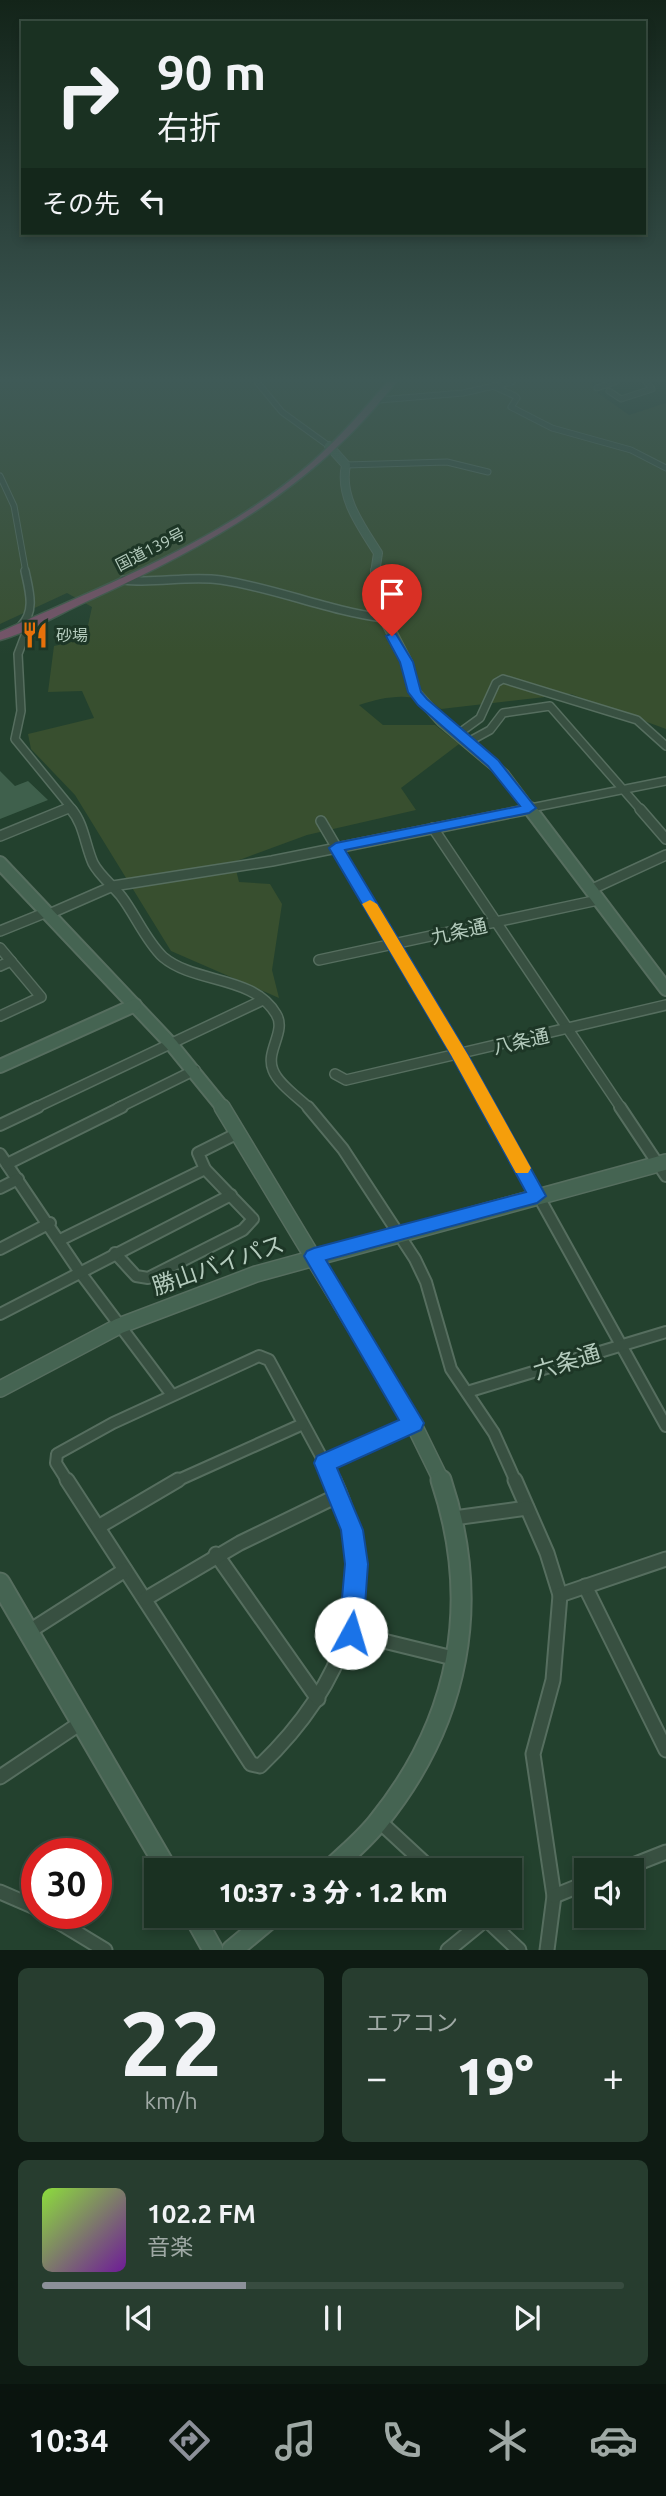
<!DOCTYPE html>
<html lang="ja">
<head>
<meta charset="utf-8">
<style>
  :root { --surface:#1a3122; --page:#273d2f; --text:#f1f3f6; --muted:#9fa9a5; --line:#384c40; --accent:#8c9099 }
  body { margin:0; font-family:Ubuntu,"Noto Sans JP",sans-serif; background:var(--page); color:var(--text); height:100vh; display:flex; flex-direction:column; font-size:26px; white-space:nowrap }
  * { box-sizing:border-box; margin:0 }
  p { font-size:23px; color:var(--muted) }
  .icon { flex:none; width:38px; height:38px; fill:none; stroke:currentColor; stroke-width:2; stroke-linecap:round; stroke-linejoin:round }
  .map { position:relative; height:1950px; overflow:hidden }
  .drawer { display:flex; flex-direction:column; gap:18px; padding:18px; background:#0e1b13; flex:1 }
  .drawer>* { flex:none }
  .top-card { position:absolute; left:21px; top:21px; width:625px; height:214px; border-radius:0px; box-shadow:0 4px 10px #0003,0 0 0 2px var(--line); background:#1a3122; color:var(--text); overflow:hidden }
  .fabs { position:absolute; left:574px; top:1858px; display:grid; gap:14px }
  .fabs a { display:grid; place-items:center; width:70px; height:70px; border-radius:0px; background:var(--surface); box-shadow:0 4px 10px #0003,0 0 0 2px var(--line); font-size:35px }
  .speed { position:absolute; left:21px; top:1838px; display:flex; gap:14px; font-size:35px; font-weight:700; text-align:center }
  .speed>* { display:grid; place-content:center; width:91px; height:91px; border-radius:50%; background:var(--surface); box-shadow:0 4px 10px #0003,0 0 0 2px var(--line); line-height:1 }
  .speed .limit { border:10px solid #d22; background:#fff; color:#111 }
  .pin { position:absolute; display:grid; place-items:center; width:60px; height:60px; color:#fff; margin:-72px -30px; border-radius:50% 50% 50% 0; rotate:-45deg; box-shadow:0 0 7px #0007 }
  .pin .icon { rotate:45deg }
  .me { position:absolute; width:77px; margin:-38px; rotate:6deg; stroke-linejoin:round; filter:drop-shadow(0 0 5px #0008) }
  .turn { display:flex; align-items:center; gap:24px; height:147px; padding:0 21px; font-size:32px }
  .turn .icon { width:91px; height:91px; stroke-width:2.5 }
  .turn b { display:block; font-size:49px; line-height:60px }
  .then { display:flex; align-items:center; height:66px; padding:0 21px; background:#0003; gap:14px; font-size:26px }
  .big { font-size:52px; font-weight:800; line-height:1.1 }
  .drawer .tile { flex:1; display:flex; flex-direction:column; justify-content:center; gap:10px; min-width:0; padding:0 24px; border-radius:10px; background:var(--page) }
  .drawer .dial { align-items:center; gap:0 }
  .dial b { font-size:91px; line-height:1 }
  .song { display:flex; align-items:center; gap:21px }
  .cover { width:84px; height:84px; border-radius:10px; background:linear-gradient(135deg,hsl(90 70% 55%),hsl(280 70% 35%)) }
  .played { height:7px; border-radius:4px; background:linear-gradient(90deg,var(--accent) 35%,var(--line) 35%) }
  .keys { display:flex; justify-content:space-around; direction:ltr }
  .heat { display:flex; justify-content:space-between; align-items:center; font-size:38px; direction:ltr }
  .drawer .tiles { flex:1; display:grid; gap:18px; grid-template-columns:1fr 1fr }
  .tile:last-child { grid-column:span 2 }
  .trip { position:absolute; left:144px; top:1858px; width:378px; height:70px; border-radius:0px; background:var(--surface); box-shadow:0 4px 10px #0003,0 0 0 2px var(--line); font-weight:800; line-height:70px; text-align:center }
  .tab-bar { display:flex; height:112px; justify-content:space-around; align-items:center; background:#0a140e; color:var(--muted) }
  .tab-bar .icon { width:49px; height:49px }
  .tab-bar .active { color:var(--accent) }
  .tab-bar b { font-size:32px; color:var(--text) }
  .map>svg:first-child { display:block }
  .green { fill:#384f2f }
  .building { fill:#3f604c }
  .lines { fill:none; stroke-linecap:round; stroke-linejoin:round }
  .street-far4-casing { stroke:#566e5f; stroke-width:7 }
  .street-far3-casing { stroke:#566e5f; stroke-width:10 }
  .street-far2-casing { stroke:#566e5f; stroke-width:12 }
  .street-far1-casing { stroke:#566e5f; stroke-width:14 }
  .street-casing { stroke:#566e5f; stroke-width:17 }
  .secondary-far4-casing { stroke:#566e5f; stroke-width:10 }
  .secondary-far3-casing { stroke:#566e5f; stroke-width:12 }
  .secondary-far2-casing { stroke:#566e5f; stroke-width:16 }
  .secondary-far1-casing { stroke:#566e5f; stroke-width:18 }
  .secondary-casing { stroke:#566e5f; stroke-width:23 }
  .highway-casing { stroke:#435b4c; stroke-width:3 }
  .street-far4 { stroke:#385041; stroke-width:5 }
  .street-far3 { stroke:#385041; stroke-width:7 }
  .street-far2 { stroke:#385041; stroke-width:9 }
  .street-far1 { stroke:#385041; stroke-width:10 }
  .street { stroke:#385041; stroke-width:13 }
  .secondary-far4 { stroke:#456452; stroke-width:8 }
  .secondary-far3 { stroke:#456452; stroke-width:10 }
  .secondary-far2 { stroke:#456452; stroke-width:12 }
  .secondary-far1 { stroke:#456452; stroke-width:15 }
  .secondary { stroke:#456452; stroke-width:19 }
  .highway { fill:#775469; fill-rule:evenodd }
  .route { fill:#1a73e8; stroke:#114b97; stroke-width:2 }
  .slow { fill:#f59e0b }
  .labels { text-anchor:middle; stroke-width:6; stroke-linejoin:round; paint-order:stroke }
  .far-street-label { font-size:16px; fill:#b4cbbd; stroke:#1d3626 }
  .far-poi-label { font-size:16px; fill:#b4cbbd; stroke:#1d3626; text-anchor:start }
  .street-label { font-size:19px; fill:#b4cbbd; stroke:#1d3626 }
  .near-street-label { font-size:23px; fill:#b4cbbd; stroke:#1d3626 }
</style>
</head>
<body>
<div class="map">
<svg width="666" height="1950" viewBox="0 0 666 1950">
  <rect width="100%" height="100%" fill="#23412e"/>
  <path class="green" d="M0 382H592L594 390 629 415 666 403V729L571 694 441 709C414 691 388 696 359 705L383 725H435L459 744 401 788 416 810 307 835 234 862 239 882 270 884 282 904 272 970 279 998 171 951 75 795 31 749 28 734 94 718 82 691 48 692 54 646 85 639 92 607 67 593 0 624Z"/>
  <polygon class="building" points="0,771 15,786 28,781 48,800 0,819"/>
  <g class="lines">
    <g class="street-far4-casing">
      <g id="street-far4">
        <polyline points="257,382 282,412 329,446"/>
        <polyline points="493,386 515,396 517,398 511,407 552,428 631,450 666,468"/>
        <polyline points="597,388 615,382"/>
        <polyline points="609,391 621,399 652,389 646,382"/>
        <polyline points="379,400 463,393 512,382"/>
        <polyline points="346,465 447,462 488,472"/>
        <polyline points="0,476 14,506 26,573"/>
      </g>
    </g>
    <g class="street-far3-casing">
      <g id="street-far3">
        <path d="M25 571C29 590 36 611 21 626L26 633 18 654 21 711 15 739 73 810"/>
        <path d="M124 580C156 584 189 575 221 580 276 588 328 611 383 618"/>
        <polyline points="458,734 480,718 496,683 503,679 637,720 666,746"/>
        <polyline points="468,742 490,730 503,713 550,706 641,810"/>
        <polyline points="62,810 70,807"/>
        <polyline points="521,810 666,781"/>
      </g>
    </g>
    <g class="street-far2-casing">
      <g id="street-far2">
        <path d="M71 809C84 824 85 845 93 863 99 875 112 885 121 896 135 914 146 941 163 957 195 984 253 975 276 1014 287 1031 265 1051 273 1070 278 1084 299 1098 309 1108"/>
        <polyline points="640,809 666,839"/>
        <polyline points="321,821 490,1108"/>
        <polyline points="433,828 621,1108"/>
        <polyline points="0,836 66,809"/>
        <polyline points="590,890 666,855"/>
        <polyline points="49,914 113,886 272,861 530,809"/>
        <polyline points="0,931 47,912"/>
        <polyline points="0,948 41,997 0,1016"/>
        <polyline points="319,960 598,900"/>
        <polyline points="0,966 11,961"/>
        <polyline points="335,1074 346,1080 666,1005"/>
        <polyline points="35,1108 263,1000"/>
        <polyline points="118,1108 195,1070"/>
      </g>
    </g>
    <g class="street-far1-casing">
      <g id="street-far1">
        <polyline points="308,1107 343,1149 415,1259 426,1282 451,1369 494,1433 516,1482"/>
        <polyline points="489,1107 666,1426"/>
        <polyline points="620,1107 666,1176"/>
        <polyline points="0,1125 38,1107"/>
        <polyline points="0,1154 79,1271 172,1395"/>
        <polyline points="7,1164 122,1107"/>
        <polyline points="0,1188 18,1179"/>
        <polyline points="60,1240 205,1169"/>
        <polyline points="0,1249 50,1223"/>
        <polyline points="115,1253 136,1276 148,1278 243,1230 253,1219 205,1169 198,1153 238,1133"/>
        <polyline points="0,1314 231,1195"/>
        <polyline points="467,1392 666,1332"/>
        <polyline points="324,1463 413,1423"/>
        <polyline points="68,1482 56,1463 57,1454 113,1423 259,1356 269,1360 335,1482"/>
        <polyline points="174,1482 303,1424"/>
      </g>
    </g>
    <g class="street-casing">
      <g id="street">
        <path d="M67 1480 251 1764 260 1766C341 1688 385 1590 334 1480"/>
        <polyline points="515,1480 547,1553 560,1595 553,1680 533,1754 554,1896 547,1950"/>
        <polyline points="454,1518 527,1508"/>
        <polyline points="98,1527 178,1480"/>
        <polyline points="216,1554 318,1699"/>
        <polyline points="585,1586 666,1750"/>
        <polyline points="560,1595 666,1559"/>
        <polyline points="145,1599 240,1543 339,1495"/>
        <polyline points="28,1632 125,1570"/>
        <polyline points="351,1633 457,1659"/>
        <polyline points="0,1777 82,1722"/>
        <polyline points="379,1821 433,1871"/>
        <polyline points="618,1871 666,1852"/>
        <polyline points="0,1892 37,1908"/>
        <polyline points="554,1896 586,1883"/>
        <polyline points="44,1913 105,1950"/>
        <polyline points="483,1916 519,1950"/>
        <polyline points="448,1950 486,1919"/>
      </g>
    </g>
    <g class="secondary-far4-casing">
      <path id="secondary-far4" d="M329 446 346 465C339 497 361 526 378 553L375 573"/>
    </g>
    <g class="secondary-far3-casing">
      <polyline id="secondary-far3" points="376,571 378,606 407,662 415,692 442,722 504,774 531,810"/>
    </g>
    <g class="secondary-far2-casing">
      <g id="secondary-far2">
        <polyline points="530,809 666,989"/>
        <polyline points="0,863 171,1044 223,1108"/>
        <polyline points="0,1066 135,1005"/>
      </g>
    </g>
    <g class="secondary-far1-casing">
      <g id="secondary-far1">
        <polyline points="222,1107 413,1423 442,1482"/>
        <polyline points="0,1389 119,1326 256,1274 666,1162"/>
      </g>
    </g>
    <g class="secondary-casing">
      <g id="secondary">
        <polyline points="0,1583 168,1871"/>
        <path d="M329 1871C345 1855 364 1840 378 1822 460 1721 482 1603 441 1480"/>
        <polyline points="194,1916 213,1950"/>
        <polyline points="232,1950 273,1916"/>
      </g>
    </g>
    <g class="highway-casing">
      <path id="highway" d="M387 382H396C316 486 210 545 92 599 62 612 32 631 0 640V632C105 585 222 541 310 464 338 439 363 411 387 382Z"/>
    </g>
    <use href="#street-far4" class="street-far4"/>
    <use href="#street-far3" class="street-far3"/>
    <use href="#street-far2" class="street-far2"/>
    <use href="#street-far1" class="street-far1"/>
    <use href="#street" class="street"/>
    <use href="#secondary-far4" class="secondary-far4"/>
    <use href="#secondary-far3" class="secondary-far3"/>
    <use href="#secondary-far2" class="secondary-far2"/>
    <use href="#secondary-far1" class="secondary-far1"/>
    <use href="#secondary" class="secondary"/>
    <use href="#highway" class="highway"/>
  </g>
  <linearGradient id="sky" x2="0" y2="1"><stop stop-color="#132419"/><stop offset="0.58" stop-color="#3f5a57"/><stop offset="1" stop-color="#3f5a57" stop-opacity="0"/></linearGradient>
  <rect width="666" height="655" fill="url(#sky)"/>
  <polygon class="route" points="392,633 396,634 413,662 421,692 427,699 498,760 536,808 529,813 345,850 468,1055 546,1196 537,1203 326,1260 424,1423 421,1430 337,1468 363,1530 368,1564 363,1633 359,1642 351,1645 342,1642 339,1633 345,1564 341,1530 314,1463 317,1456 399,1420 304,1256 307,1251 314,1248 526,1192 451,1055 329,848 336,843 520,806 488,766 418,705 408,692 400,662 386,636"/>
  <polygon class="slow" points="370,900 377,904 468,1055 531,1168 528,1173 516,1173 451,1055 362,904"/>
  <defs>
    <g id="restaurant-bare" transform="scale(2.1)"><path d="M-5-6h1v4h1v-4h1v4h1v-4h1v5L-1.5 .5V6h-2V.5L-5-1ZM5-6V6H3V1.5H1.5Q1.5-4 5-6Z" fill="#e8710a" stroke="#1d3626" stroke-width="2.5" paint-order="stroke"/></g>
  </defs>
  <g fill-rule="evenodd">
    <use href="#restaurant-bare" x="35" y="635"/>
  </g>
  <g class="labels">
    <g class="far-street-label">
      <text transform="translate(150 549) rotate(-27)" y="6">国道139号</text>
    </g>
    <g class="far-poi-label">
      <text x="56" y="641">砂場</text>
    </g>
    <g class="street-label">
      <text transform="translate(459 931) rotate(-13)" y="7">九条通</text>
      <text transform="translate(521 1041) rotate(-13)" y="7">八条通</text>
    </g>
    <g class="near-street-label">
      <text transform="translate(218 1265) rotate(-19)" y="8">勝山バイパス</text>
      <text transform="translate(567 1362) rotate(-17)" y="8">六条通</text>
    </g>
  </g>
</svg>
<div class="fabs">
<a><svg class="icon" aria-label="sound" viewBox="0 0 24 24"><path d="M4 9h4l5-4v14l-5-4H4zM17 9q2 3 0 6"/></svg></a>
</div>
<div class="speed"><div class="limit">30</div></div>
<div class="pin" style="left:392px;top:636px;background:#d93025"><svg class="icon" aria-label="arrive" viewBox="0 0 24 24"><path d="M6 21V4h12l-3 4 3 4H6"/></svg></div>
<svg class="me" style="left:351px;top:1633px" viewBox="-20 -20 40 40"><circle r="19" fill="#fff"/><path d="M0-13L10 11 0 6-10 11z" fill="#1a73e8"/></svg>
<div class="trip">10:37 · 3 分 · 1.2 km</div>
<div class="top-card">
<div class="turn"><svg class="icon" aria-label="right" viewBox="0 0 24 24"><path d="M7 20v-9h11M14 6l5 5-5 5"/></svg><div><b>90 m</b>右折</div></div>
<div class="then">その先<svg class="icon" aria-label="left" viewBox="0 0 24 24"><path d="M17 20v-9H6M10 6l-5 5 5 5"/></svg></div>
</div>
</div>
<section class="drawer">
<div class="tiles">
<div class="tile dial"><b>22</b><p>km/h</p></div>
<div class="tile"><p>エアコン</p>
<div class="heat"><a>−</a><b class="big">19°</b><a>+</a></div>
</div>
<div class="tile">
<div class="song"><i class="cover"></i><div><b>102.2 FM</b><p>音楽</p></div></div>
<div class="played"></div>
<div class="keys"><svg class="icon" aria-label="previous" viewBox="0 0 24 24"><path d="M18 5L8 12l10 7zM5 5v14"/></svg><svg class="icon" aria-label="pause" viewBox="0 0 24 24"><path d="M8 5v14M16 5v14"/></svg><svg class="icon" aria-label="next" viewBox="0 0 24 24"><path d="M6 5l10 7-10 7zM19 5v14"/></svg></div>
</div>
</div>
</section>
<nav class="tab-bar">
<b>10:34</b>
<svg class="icon active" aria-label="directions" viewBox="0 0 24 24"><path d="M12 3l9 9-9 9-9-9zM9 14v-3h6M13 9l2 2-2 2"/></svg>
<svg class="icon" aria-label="music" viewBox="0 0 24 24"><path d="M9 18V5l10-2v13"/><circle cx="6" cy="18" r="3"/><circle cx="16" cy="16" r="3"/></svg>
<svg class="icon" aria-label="phone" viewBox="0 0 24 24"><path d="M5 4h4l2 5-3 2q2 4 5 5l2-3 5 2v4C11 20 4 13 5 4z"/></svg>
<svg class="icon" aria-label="climate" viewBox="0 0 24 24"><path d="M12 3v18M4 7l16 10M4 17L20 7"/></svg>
<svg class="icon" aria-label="car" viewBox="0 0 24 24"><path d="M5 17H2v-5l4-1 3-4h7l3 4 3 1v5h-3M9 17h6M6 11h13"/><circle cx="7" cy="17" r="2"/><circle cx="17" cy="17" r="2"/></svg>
</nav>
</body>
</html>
